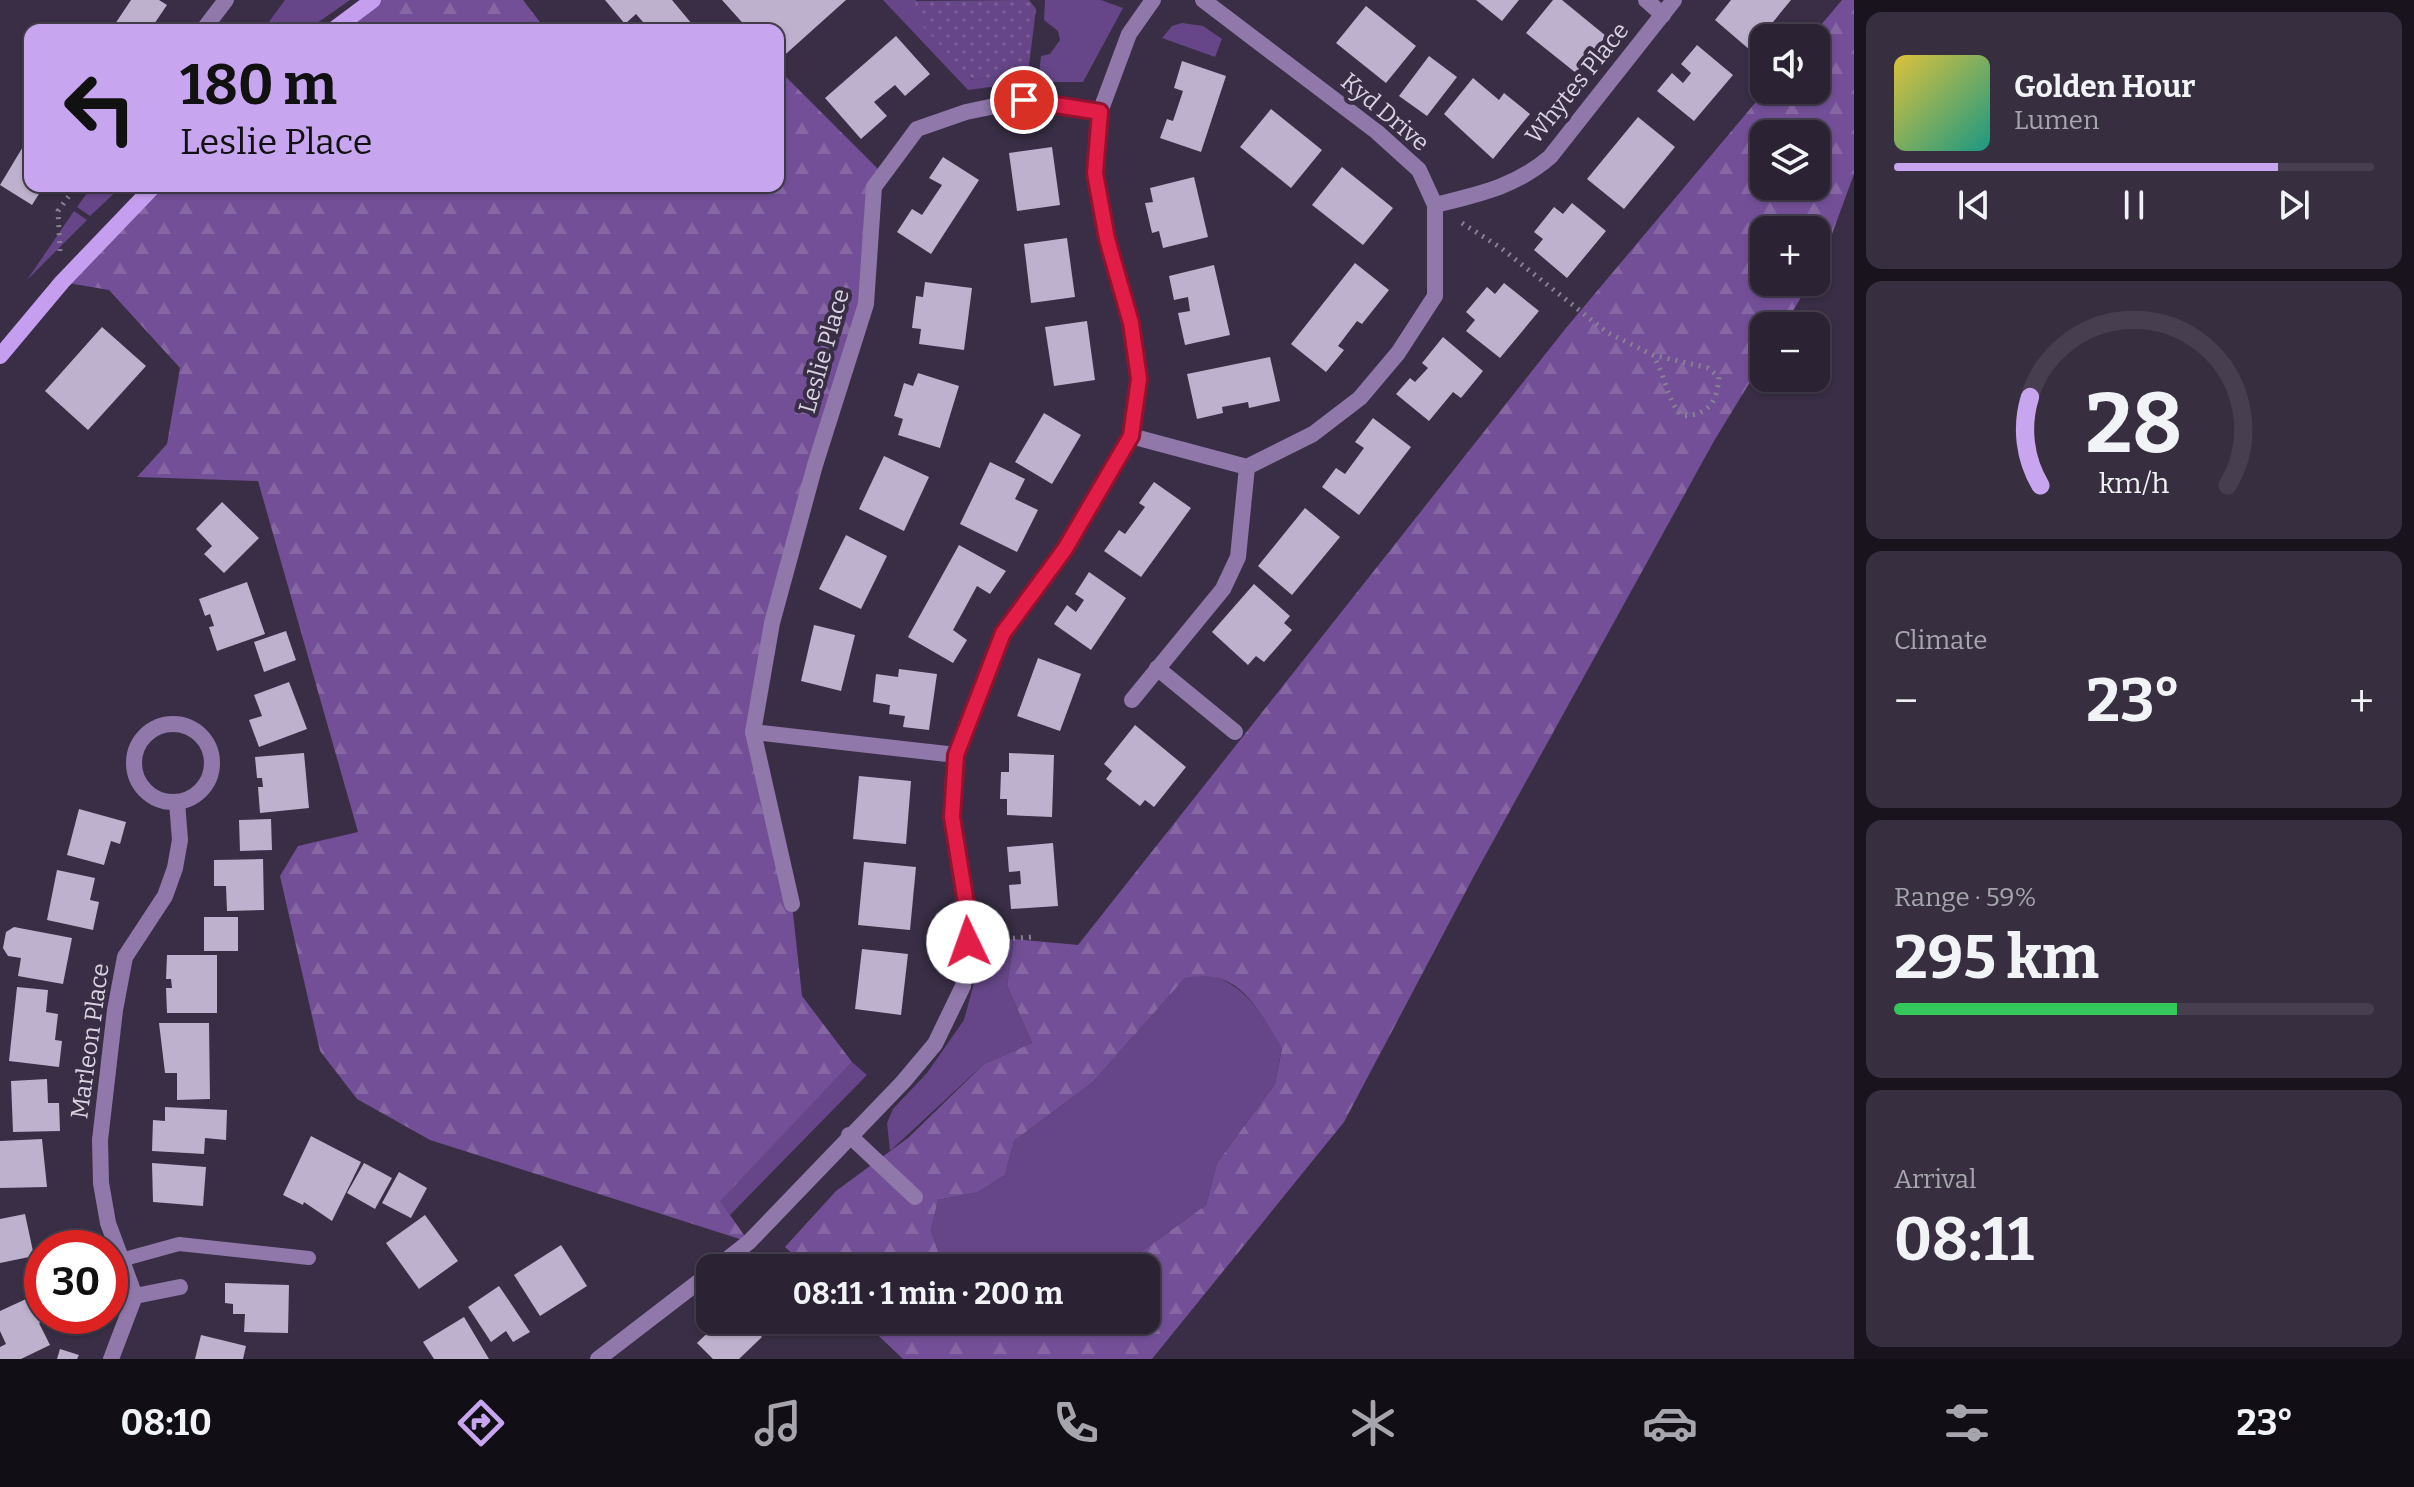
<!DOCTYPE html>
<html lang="en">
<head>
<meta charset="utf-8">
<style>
  :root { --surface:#2b2234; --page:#372f40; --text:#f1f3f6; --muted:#a6a4ac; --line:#473f4f; --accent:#c8a6ef }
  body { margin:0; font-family:Bitter,serif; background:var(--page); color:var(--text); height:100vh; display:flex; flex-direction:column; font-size:30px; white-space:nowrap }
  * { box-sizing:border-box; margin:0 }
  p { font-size:26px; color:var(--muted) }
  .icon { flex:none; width:44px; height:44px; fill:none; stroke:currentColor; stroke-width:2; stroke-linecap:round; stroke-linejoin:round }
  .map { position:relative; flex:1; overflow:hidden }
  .side { display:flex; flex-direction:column; gap:12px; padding:12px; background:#18131d; width:560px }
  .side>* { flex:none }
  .guide { position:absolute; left:24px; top:24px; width:760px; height:168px; border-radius:16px; box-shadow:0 2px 6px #0004,0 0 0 2px var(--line); background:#c8a6ef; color:#111; overflow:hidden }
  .controls { position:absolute; left:1750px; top:24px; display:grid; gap:16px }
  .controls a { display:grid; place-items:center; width:80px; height:80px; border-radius:16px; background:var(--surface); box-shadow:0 2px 6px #0004,0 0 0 2px var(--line); font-size:40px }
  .speed { position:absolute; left:24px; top:1230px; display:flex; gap:16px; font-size:40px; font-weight:700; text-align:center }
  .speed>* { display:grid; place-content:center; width:104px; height:104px; border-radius:50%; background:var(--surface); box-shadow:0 2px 6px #0004,0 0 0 2px var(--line); line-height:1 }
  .speed .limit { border:12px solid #d22; background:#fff; color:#111 }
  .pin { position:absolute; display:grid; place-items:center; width:68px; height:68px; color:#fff; margin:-34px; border:4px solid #fff; border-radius:50%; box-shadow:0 2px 8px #0007 }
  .me { position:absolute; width:88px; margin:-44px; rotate:357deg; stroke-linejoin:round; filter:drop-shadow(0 0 6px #0008) }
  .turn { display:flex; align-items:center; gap:28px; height:168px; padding:0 24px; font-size:36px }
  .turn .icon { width:104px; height:104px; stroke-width:2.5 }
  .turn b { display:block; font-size:56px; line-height:68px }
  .big { font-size:60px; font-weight:700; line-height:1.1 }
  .side .card { flex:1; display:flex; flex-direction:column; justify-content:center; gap:12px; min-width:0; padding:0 28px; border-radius:16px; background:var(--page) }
  .side .dial { align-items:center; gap:0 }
  .dial svg { height:208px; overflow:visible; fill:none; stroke:var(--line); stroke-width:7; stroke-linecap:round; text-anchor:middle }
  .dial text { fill:var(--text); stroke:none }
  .song { display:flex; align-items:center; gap:24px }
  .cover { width:96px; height:96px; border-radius:12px; background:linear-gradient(135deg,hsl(50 70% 55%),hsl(170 70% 35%)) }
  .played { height:8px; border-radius:4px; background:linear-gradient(90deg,var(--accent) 80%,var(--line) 80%) }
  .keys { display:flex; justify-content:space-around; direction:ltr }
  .heat { display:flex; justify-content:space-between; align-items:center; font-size:44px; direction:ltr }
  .charge { height:12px; border-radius:6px; background:linear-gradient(90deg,#34c759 59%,var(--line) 0) }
  .trip { position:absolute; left:696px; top:1254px; width:464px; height:80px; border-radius:16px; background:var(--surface); box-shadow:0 2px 6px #0004,0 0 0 2px var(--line); font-weight:700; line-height:80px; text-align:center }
  .dock { display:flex; height:128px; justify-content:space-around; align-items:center; background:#110e15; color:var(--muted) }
  .dock .icon { width:56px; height:56px }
  .dock .current { color:var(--accent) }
  .dock b { font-size:36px; color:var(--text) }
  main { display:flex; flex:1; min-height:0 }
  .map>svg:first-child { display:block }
  .grass { fill:#664688 }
  .forest { fill:url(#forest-firs); fill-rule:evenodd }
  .park { fill:url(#park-dots) }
  .building { fill:#beb1cd }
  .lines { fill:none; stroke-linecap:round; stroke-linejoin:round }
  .path { stroke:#898093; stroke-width:5; stroke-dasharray:2 6; stroke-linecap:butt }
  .lane { stroke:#9078ab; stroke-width:14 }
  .street { stroke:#9078ab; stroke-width:16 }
  .secondary { stroke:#c59eef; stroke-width:16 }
  .route-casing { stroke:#92132f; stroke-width:20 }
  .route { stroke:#e11d48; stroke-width:14 }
  .labels { text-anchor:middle; stroke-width:8; stroke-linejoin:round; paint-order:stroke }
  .street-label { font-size:24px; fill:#d9d2e1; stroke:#392e45 }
</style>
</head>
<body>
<main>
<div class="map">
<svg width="1854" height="1359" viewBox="0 0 1854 1359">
  <defs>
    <pattern id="forest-firs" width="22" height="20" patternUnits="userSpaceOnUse" patternTransform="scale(2)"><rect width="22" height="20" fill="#724f96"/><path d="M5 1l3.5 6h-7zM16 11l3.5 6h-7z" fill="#8667a4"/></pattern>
    <pattern id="park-dots" width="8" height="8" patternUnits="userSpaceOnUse" patternTransform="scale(2)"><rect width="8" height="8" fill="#664688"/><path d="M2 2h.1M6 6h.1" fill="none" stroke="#7b6098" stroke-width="1.8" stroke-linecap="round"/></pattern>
  </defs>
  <rect width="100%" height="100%" fill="#392e45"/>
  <g class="grass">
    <polygon points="285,0 350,0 307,30 263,30"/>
    <polygon points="883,0 916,0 972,80 1028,73 1027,82 968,90"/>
    <polygon points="1045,0 1101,0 1123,8 1083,82 1038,82 1041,56 1050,54 1060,40 1058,31 1044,20"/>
    <polygon points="1182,23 1203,26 1222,39 1215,57 1162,38 1172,26"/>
    <polygon points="92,186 122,186 90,216 77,207"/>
    <polygon points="74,211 87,220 27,280"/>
    <polygon points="1014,939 1007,985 1032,1043 984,1064 890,1151 887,1123 893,1109 927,1073 964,1020 985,942"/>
    <path d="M1206 973C1249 987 1259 1011 1282 1047L1275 1084 1217 1163 1206 1205 1138 1254 1129 1268H954L942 1264 931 1230 938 1200 978 1192 1005 1175 1014 1141 1093 1082 1185 978Z"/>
    <polygon points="852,1062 867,1075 730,1215 719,1201"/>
  </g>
  <g class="forest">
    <polygon points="373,0 523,0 546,30 333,30"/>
    <path d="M1842 0H1854V174L1821 264 1816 272V230H1764V282H1810L1784 326H1764V359L1714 441 1475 874 1344 1122 1152 1359H903L862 1320H1146V1268H1129L1138 1254 1206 1205 1217 1163 1275 1084 1282 1048C1257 1008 1239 966 1185 978L1093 1082 1014 1141 1005 1175 978 1192 938 1200 931 1230 942 1264 954 1268H808L785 1247 836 1191 908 1138 984 1064 1032 1043 1007 985 1014 939 1078 945 1566 328 1766 90H1816V38H1810ZM1764 134H1816V186H1764Z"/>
    <polygon points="778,69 883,174 866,304 815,465 753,731 792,904 802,996 852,1062 720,1201 749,1242 430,1140 357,1099 320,1051 280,876 298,846 358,832 258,481 137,477 167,444 180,368 109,290 62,282 154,186 778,186"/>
  </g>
  <polygon class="park" points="1029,0 1036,9 1028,73 973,80 918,21 915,1"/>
  <g class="building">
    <polygon points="131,0 159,0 167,5 150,30 111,30"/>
    <polygon points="605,0 672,0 697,30 650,30 636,14 625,24"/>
    <polygon points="722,0 846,0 778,61 778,30 749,30"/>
    <polygon points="1476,0 1519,0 1502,21"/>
    <polygon points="1553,0 1562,0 1606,36 1576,73 1526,33"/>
    <polygon points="1731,0 1791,0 1750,50 1715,20"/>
    <polygon points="1366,6 1416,46 1386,83 1336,43"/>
    <polygon points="896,36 930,74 905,96 895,85 874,102 887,116 861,139 825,98"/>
    <polygon points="1697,45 1733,75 1694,121 1657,91 1672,73 1683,83 1691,73 1681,64"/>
    <polygon points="1429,56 1457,77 1427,116 1399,96"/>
    <polygon points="1182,61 1226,76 1201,152 1160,138 1167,119 1173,121 1183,91 1174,88"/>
    <polygon points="1473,78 1499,100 1504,93 1530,114 1493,159 1444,114"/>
    <polygon points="1271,109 1322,150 1291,188 1240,147"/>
    <polygon points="1638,117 1675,147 1624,209 1587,179"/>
    <polygon points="30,135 30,186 44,186 32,205 0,185"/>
    <polygon points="1052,147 1060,205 1017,211 1009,153"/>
    <polygon points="943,157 979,180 931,254 897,232 912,209 922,215 942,185 929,178"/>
    <polygon points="1342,167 1393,208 1363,245 1312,205"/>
    <polygon points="1194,177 1208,237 1163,248 1159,231 1152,233 1145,203 1153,202 1150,188"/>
    <polygon points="1572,203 1606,231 1567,278 1534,250 1543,239 1534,232 1554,207 1563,214"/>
    <polygon points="1067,238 1075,297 1031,303 1024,244"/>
    <polygon points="1355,263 1389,290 1362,324 1357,321 1338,346 1344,350 1326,372 1291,344"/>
    <polygon points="1214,265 1230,335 1185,345 1178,313 1190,311 1188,297 1174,300 1169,276"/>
    <polygon points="925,282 972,288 964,350 919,344 921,329 912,328 916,296 923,297"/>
    <polygon points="1504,283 1539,311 1500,358 1466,331 1475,320 1466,312 1487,287 1495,294"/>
    <polygon points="1087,321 1095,380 1054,386 1045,327"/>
    <polygon points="102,327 146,366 88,430 45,391"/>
    <polygon points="1443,337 1483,371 1461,398 1453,392 1429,421 1396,394 1410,378 1415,382 1428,368 1422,363"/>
    <polygon points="1270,357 1280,401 1249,408 1248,402 1222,407 1223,413 1197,419 1187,374"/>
    <polygon points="918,373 959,386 940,448 898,435 903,419 894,416 904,383 913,386"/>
    <polygon points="1044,413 1081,435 1052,484 1015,462"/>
    <polygon points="1373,418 1411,447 1359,515 1322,487 1336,468 1345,474 1364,448 1355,442"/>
    <polygon points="884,456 929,477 904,531 859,509"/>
    <polygon points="990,462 1025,479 1015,499 1038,510 1017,552 960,524"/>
    <polygon points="1154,482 1191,508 1141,577 1104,551 1119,530 1125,534 1145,507 1139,503"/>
    <polygon points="222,502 259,538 224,573 204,554 212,546 196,529"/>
    <polygon points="1305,508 1340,537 1292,595 1258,566"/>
    <polygon points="846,535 887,556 861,609 819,589"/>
    <polygon points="959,545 1006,571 990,594 977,586 953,630 967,640 953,663 908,637"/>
    <polygon points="1089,572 1126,598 1091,650 1054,624 1067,605 1076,612 1084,600 1075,594"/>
    <polygon points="247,582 265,634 217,651 209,627 214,626 210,614 205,616 199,599"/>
    <polygon points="1254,584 1290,616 1284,623 1292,630 1264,662 1256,656 1248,665 1212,632"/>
    <polygon points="814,625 855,635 841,691 801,681"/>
    <polygon points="286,631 296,660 264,672 254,642"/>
    <polygon points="1038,658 1081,674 1060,731 1017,716"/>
    <polygon points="899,669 937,674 929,730 903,727 905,716 889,714 890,705 873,702 876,674 898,677"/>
    <polygon points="289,682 307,729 259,747 249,720 262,716 254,695"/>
    <polygon points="1135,725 1186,767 1154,807 1145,800 1140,806 1106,779 1112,771 1104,764"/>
    <polygon points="304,753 309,808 260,813 258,787 263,787 262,778 257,778 255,757"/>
    <polygon points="1009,753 1054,755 1052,817 1007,815 1007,799 1000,799 1001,772 1009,772"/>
    <polygon points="859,776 911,781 906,844 853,839"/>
    <polygon points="79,809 126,822 120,844 111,841 104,865 67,855"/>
    <polygon points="271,819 272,850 240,851 239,820"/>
    <polygon points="1053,843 1058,906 1011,909 1009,885 1021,884 1020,871 1009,872 1007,847"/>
    <polygon points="263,859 264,910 227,911 226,886 214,886 214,860"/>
    <polygon points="864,862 916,867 910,930 858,925"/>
    <polygon points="57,870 95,878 90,900 99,902 93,930 47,920"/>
    <rect x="204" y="917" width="34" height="34"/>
    <polygon points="14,927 72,938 63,984 18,976 21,958 8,956 3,948 6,932"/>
    <polygon points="862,949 908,954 901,1015 855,1009"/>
    <polygon points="167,955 217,955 217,1013 167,1013 166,988 172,988 171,979 166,979"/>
    <polygon points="17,987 48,990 46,1012 58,1014 55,1040 62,1041 59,1067 9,1061"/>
    <polygon points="159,1023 209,1023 210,1099 177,1100 177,1073 165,1073"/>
    <polygon points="47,1079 48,1103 59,1103 60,1131 13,1132 11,1081"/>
    <polygon points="165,1107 227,1110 226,1140 205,1138 204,1154 152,1151 153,1120 165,1121"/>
    <polygon points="311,1136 361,1162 332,1221 304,1202 303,1205 283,1195"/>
    <polygon points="42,1139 47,1187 0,1188 0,1141"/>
    <polygon points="152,1163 206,1167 203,1206 153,1202"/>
    <polygon points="364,1163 392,1178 375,1209 347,1193"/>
    <polygon points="399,1172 427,1188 411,1218 382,1203"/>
    <polygon points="25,1214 34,1256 0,1263 0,1219"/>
    <polygon points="425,1215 458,1261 419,1289 386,1243"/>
    <polygon points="561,1245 587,1286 540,1316 514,1275"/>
    <polygon points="225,1283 289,1285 288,1333 244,1332 245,1314 233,1314 233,1304 225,1303"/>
    <polygon points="499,1286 530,1332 513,1342 506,1331 491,1342 468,1307"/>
    <polygon points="37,1294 42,1316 49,1318 39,1323 50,1345 21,1359 0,1359 0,1347 6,1344 0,1331 0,1311"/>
    <polygon points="464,1317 489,1359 434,1359 423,1342"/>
    <polygon points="721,1320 745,1320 762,1337 739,1359 713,1359 697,1343"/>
    <polygon points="201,1335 246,1346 243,1359 195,1359"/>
    <polygon points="60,1349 79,1355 77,1359 57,1359"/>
  </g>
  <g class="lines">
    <g class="path">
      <path d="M1462 223 1501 248 1608 333 1653 355 1708 368 1719 377C1717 403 1708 415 1682 416 1667 401 1665 374 1653 355"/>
      <polyline points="60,251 58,211 76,186"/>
      <polyline points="989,940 1033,937"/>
    </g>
    <polyline class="lane" points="121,1260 179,1244 309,1258"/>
    <g class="street">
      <polyline points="1646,0 1663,15"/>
      <polyline points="203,30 226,0"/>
      <path d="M1435 205C1479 194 1515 187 1550 157L1674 0"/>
      <polyline points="1131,436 1247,467 1313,434 1360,398 1398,353 1435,296 1435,205 1419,170 1377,132 1203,0"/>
      <polyline points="1157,668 1235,732"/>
      <polyline points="1132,700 1223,589 1238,557 1247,467"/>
      <circle cx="173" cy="763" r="39"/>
      <polyline points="753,732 956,755"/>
      <polyline points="792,904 753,732 772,623 815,465 866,304 874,187 917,129 966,112 1024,100 1100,112"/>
      <polyline points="849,1135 915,1197"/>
      <polyline points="716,1268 749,1242 903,1082 935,1044 963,986 970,928 952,817 956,755 1003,633 1065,549 1131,436 1139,379 1131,323 1107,239 1095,173 1100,112 1129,34 1153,0"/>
      <polyline points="135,1296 180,1287"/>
      <polyline points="111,1359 135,1296 108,1223 101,1183 100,1140 115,1010 125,957 165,896 175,868 180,840 177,802"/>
      <polyline points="598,1359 710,1273"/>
    </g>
    <g class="secondary">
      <polyline points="333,30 373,0"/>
      <polyline points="0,356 62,282 154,186"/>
    </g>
  </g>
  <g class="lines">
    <g class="route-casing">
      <polyline id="route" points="968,942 970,928 952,817 956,755 1003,633 1065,549 1131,436 1139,379 1131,323 1107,239 1095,173 1100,112 1024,100"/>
    </g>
    <use href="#route" class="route"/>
  </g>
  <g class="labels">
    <g class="street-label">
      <text transform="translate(1577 83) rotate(-51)" y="8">Whytes Place</text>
      <text transform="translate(1385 112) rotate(40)" y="8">Kyd Drive</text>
      <text transform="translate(824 351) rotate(-74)" y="8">Leslie Place</text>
      <text transform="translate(90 1041) rotate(-82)" y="8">Marleon Place</text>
    </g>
  </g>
</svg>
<div class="controls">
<a><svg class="icon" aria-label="sound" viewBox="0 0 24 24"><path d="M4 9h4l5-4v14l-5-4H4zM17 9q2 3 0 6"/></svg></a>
<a><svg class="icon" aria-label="layers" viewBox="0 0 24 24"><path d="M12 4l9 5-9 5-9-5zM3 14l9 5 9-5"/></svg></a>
<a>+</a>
<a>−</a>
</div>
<div class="speed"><div class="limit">30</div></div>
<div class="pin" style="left:1024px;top:100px;background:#d93025"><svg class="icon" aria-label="arrive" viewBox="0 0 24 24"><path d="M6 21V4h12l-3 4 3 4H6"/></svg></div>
<svg class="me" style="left:968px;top:942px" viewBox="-20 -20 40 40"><circle r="19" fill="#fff"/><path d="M0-13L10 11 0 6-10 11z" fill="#e11d48"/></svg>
<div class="trip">08:11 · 1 min · 200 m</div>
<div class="guide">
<div class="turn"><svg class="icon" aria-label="left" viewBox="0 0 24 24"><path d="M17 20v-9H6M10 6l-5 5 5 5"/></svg><div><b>180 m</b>Leslie Place</div></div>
</div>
</div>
<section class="side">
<div class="card">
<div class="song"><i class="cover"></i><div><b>Golden Hour</b><p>Lumen</p></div></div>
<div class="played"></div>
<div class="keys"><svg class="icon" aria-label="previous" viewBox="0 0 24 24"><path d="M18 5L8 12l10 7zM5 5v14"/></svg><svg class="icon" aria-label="pause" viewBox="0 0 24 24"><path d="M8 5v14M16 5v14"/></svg><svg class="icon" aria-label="next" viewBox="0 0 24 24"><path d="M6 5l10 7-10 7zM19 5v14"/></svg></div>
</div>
<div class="card dial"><svg viewBox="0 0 100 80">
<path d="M14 69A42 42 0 1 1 86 69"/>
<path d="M14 69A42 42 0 0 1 10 35" stroke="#c8a6ef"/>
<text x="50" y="56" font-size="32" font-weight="700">28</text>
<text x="50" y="72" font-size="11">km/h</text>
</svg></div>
<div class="card"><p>Climate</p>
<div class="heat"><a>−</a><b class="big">23°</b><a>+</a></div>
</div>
<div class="card"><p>Range · 59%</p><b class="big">295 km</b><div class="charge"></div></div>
<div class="card"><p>Arrival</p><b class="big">08:11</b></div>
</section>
</main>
<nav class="dock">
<b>08:10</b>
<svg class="icon current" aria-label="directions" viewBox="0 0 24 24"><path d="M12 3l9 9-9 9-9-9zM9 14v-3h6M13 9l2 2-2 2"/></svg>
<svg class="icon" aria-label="music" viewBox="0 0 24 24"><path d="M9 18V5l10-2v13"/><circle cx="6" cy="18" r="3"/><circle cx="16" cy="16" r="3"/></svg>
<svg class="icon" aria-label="phone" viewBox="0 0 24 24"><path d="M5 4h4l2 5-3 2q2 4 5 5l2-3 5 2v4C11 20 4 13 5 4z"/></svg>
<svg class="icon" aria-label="climate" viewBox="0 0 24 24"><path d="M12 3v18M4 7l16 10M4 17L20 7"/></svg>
<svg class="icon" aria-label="car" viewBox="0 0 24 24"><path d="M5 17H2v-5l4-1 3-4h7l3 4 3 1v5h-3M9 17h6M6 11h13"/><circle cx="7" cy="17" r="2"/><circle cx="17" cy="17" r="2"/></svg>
<svg class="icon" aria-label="filters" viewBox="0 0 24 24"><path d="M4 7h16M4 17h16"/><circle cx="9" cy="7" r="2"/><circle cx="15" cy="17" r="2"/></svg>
<b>23°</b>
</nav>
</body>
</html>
